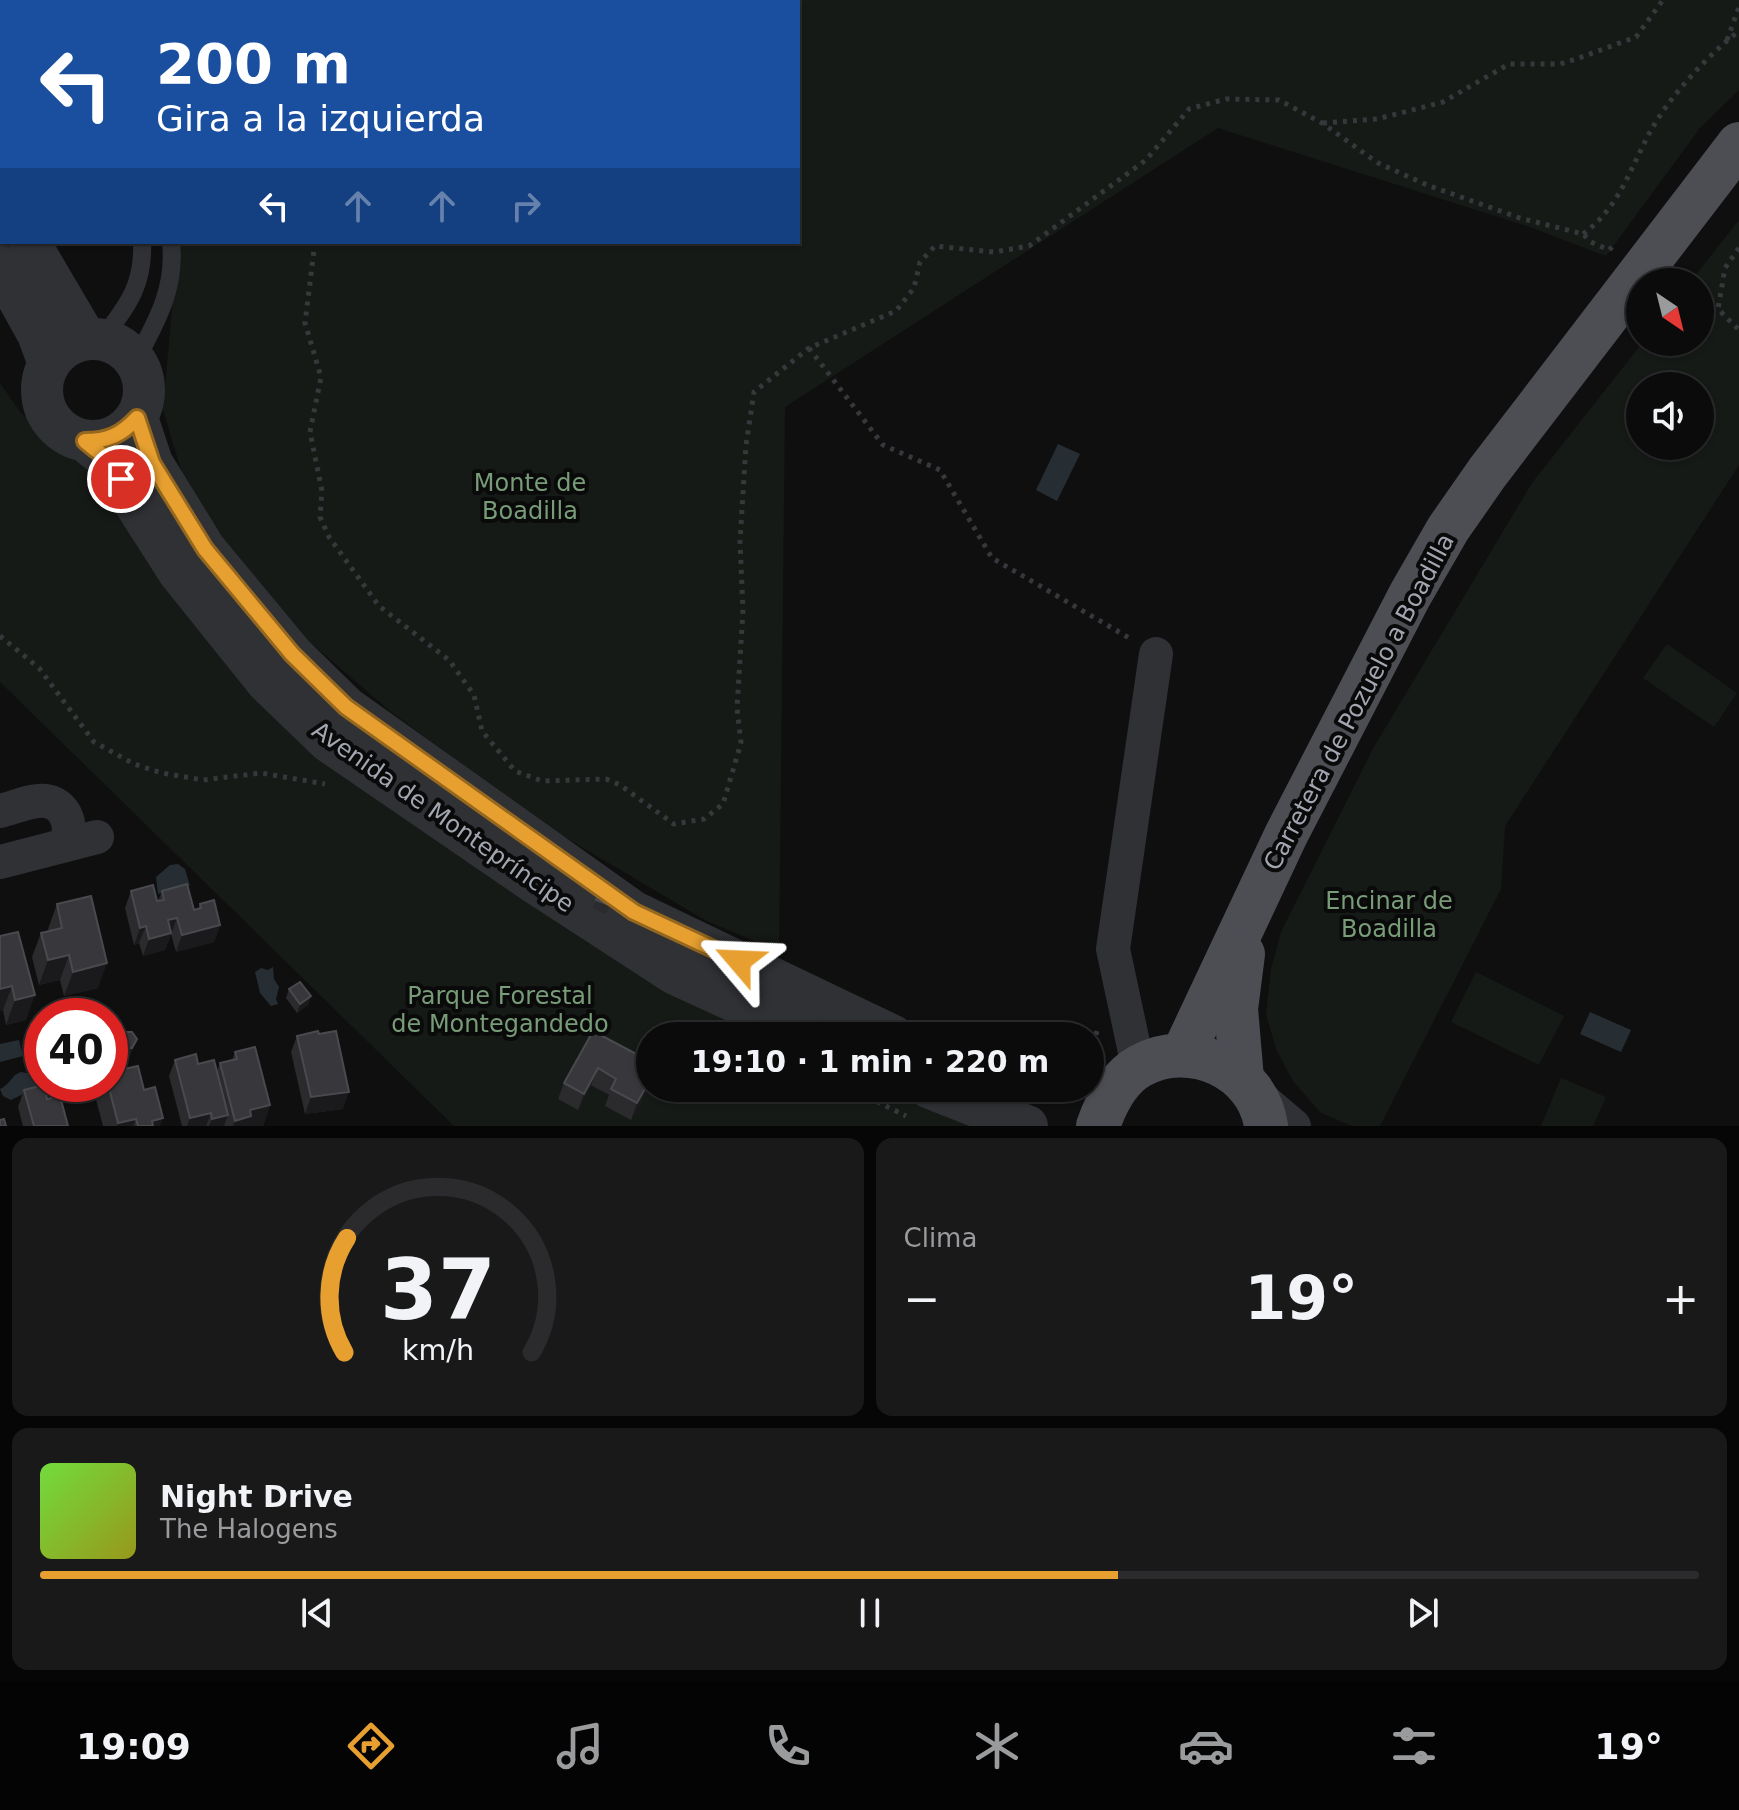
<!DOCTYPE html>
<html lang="es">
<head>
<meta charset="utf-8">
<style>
  :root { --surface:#0b0b0c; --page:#19191a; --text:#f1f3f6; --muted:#9a9b9d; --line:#2b2b2d; --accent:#e7a030 }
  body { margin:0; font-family:"DejaVu Sans",sans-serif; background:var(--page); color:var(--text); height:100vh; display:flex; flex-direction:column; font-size:30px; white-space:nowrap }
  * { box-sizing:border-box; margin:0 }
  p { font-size:26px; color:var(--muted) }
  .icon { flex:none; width:44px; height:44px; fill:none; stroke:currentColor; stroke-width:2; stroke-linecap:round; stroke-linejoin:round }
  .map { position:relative; height:1126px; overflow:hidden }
  .sheet { display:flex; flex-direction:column; gap:12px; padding:12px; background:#060607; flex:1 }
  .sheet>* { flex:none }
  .guide { position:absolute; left:0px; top:0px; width:800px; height:244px; box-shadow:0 2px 6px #0004,0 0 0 2px var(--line); background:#1a4fa0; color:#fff; overflow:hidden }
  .needle { width:52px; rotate:145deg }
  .tools { position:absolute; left:1626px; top:268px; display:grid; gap:16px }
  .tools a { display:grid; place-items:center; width:88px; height:88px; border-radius:50%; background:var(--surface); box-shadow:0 2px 6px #0004,0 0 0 2px var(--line); font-size:40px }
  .speed { position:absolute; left:24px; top:998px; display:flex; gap:16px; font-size:40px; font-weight:700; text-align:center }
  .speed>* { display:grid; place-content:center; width:104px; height:104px; border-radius:50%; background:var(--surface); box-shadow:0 2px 6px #0004,0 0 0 2px var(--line); line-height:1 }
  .speed .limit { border:12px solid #d22; background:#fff; color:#111 }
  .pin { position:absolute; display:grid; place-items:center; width:68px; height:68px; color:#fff; margin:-34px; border:4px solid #fff; border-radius:50%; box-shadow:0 2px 8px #0007 }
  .me { position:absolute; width:88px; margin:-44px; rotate:296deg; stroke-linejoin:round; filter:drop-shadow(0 0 6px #0008) }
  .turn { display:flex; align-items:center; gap:28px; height:168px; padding:0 24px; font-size:36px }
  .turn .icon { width:104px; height:104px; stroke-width:2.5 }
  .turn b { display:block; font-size:56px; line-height:68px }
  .lanes { display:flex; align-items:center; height:76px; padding:0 24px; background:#0003; justify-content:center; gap:40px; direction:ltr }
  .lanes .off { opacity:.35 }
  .big { font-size:60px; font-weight:700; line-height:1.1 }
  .sheet .tile { flex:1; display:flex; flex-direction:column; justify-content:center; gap:12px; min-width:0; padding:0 28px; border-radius:16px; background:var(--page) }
  .sheet .dial { align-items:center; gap:0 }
  .dial svg { height:208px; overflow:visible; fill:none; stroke:var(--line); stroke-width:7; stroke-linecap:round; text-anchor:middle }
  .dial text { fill:var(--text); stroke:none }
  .song { display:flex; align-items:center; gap:24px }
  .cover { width:96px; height:96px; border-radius:12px; background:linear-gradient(135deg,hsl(100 70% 55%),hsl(60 70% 35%)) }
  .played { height:8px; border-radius:4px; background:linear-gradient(90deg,var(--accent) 65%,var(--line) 65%) }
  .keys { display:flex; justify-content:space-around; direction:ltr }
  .heat { display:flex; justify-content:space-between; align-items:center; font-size:44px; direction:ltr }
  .sheet .tiles { flex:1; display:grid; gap:12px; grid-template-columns:1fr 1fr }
  .tile:last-child { grid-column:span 2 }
  .trip { position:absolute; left:636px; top:1022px; width:468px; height:80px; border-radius:40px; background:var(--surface); box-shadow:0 2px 6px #0004,0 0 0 2px var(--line); font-weight:700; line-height:80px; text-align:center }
  .menu { display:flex; height:128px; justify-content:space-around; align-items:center; background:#040405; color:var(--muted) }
  .menu .icon { width:56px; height:56px }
  .menu .on { color:var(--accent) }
  .menu b { font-size:36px; color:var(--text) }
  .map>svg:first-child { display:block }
  .built { fill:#1b1b1d }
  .green { fill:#161a16; fill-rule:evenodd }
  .water { fill:#262e33 }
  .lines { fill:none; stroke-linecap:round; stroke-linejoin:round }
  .path { stroke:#36383c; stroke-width:5; stroke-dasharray:4 6; stroke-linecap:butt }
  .service { stroke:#303135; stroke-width:18 }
  .minor { stroke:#303135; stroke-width:34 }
  .tertiary { stroke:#303135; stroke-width:42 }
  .primary { stroke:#4c4e54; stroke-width:44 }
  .wall { fill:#2b2b2e }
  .shaded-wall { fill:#1a1a1c }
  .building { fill:#38383c; stroke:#484a4e; stroke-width:2 }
  .route-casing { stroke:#96681f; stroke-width:20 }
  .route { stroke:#e7a030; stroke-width:14 }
  .labels { text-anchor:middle; stroke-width:8; stroke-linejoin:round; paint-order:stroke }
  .park-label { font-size:24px; fill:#789b78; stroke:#0a0a0b }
  .street-label { font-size:24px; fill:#a1a6b0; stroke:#0a0a0b }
</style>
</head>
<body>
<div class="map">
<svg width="1739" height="1126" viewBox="0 0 1739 1126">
  <rect width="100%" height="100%" fill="#0f0f10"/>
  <polygon class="built" points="0,0 262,0 2,2 2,79"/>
  <g class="green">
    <polygon points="271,0 1739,0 1739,90 1700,128 1606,256 1527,226 1218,128 785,407 779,952 705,920 546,826 391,712 297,631 212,524 181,470 163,410 178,242 798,242 798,2 271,2"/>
    <path d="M1739 220V465L1505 826 1501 889 1380 1126H1352L1321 1113 1293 1081 1276 1049 1266 1014 1271 969 1281 932 1375 745 1532 483 1643 342H1700V282H1690ZM1640 386H1700V446H1640Z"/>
    <polygon points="0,383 21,413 103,482 780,1036 650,1036 650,1088 892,1088 972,1126 454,1126 0,682"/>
    <polygon points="1667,644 1737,693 1714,727 1643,678"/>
    <polygon points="1476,972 1564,1016 1539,1065 1451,1022"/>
    <polygon points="1561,1078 1606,1097 1593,1126 1541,1126"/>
  </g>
  <g class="water">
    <polygon points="1058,444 1080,454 1057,501 1036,490"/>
    <polygon points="178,864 185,869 190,886 158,894 156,877 170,865"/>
    <polygon points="273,967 274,979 279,987 276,999 278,1004 271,1006 260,993 255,972 261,968 268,970"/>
    <polygon points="1590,1012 1631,1030 1621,1052 1580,1034"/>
    <polygon points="19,1040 23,1056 0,1062 0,1044"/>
    <path d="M21 1072 37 1075V1087L11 1100 3 1096 0 1089C10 1085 11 1075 21 1072Z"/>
  </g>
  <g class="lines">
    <g class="path">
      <polyline points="356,2 356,0"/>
      <polyline points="1727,40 1739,7"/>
      <polyline points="1323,123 1377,119 1443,102 1509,64 1560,64 1579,58 1636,37 1663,0"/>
      <path d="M1583 234C1619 208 1630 169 1650 132 1669 97 1707 56 1739 31"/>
      <polyline points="315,242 305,323 321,377 310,432 322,491 320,517 329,537 379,606 449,660 474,695 482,731 515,771 542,781 606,779 620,785 674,824 704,819 723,804 741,743 737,708 743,610 740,541 746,445 754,392 809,348 896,311 914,288 920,262 935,246 994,252 1029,246 1146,160 1189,109 1226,99 1279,100 1322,123 1378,163 1427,185 1520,218 1583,234 1591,242 1609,250 1612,247"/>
      <polyline points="1739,248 1725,268 1718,309 1739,330"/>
      <polyline points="809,348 883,445 940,470 992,558 1131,639"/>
      <polyline points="0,636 39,668 94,742 134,764 162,773 203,780 261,773 325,784"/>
      <polyline points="1090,1054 1098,1028"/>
      <polyline points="850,1088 906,1116"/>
    </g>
    <g class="service">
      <polyline points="19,2 19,0"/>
      <polyline points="80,2 80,0"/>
      <polyline points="137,2 137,0"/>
      <path d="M102 339C127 306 144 286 142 242"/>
      <path d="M136 360C157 321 176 288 171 242"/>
    </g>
    <g class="minor">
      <path d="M0 811C12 808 26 802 38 801 64 798 75 825 65 845"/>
      <polyline points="0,862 97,837"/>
      <polyline points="1138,1066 1113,949 1156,654"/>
      <polyline points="1253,1091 1294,1126"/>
    </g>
    <g class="tertiary">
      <polyline points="0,192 2,195"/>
      <polyline points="29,242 86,339"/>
      <polyline points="0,266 38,334 49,364"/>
      <circle cx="93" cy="390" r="51"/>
      <polyline points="137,418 152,463 205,549 292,654 346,707 634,912 893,1036"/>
      <polyline points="85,441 106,458 178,571 267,682 328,741 535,883 675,974 811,1036"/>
      <polyline points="930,1088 1027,1126"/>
    </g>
    <g class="primary">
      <polyline points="1183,1054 1286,835 1410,595 1448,529 1487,473 1739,144"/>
      <polyline points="1242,1079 1236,1009 1243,954"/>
      <path d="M1098 1126C1106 1103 1118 1078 1140 1066 1189 1038 1258 1068 1266 1126"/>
    </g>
  </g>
  <g class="wall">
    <polygon points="131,891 157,901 158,901 162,891 194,910 198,909 200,904 220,925 214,942 176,952 171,934 165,950 143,956 139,943 134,945 125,908"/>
    <polygon points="600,891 613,896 606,914 593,908"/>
    <polygon points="57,904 98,988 64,996 60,980 39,985 32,957 41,933 49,931 48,929"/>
    <polygon points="0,936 26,1020 6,1025 3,1010 0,1011"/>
    <polygon points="289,989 311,996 308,1005 297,1013 286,998"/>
    <polygon points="593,1031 650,1086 631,1120 605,1106 609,1095 591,1085 578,1110 558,1099 564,1083"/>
    <polygon points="297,1036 343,1109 305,1114 291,1052"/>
    <polygon points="121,1037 134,1047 129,1057 121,1057 124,1069 144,1090 160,1126 103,1126 92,1084 110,1084 119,1055 117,1053 118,1045"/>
    <polygon points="235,1052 270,1105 263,1126 182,1126 169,1076 175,1060 198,1064 217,1071 220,1063 232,1060"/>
    <polygon points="24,1090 68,1126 23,1126 18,1107"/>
  </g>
  <g class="shaded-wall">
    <polygon points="177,918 165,950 143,956 149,939 168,920"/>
    <polygon points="220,925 214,942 176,952 182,935"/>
    <polygon points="146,926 139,943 134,945 140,928"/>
    <polygon points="69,955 60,980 39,985 48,960"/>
    <polygon points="107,963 98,988 64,996 73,972"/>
    <polygon points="12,986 3,1010 0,1011 0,989"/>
    <polygon points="35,995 26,1020 6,1025 15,1000"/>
    <polygon points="311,996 308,1005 297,1013 300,1004"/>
    <polygon points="137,1039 129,1057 121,1057 124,1048"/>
    <polygon points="598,1068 591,1085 578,1110 584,1094"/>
    <polygon points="650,1080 650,1086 631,1120 637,1103"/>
    <polygon points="349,1092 343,1109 305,1114 311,1097"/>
    <polygon points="270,1105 263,1126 233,1126 235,1121 250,1110"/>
    <polygon points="211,1113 206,1126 187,1126 190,1118"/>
    <polygon points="228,1115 224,1126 209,1126 212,1119"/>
    <polygon points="163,1118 160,1126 150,1126 152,1121"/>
    <polygon points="136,1119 133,1126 117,1126 118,1123"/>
  </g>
  <g class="building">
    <polygon points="187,884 194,910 201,908 200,904 214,900 220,925 182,935 177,918 168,920 171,933 149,939 146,926 140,928 131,891 153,885 157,901 164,900 162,891"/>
    <polygon points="600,891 613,896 609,905 596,900"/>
    <polygon points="91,896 107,963 73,972 69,955 48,960 41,933 62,928 57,904"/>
    <polygon points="18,932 35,995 15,1000 12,986 0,989 0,936"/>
    <polygon points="300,982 311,996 300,1004 289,989"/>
    <polygon points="318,1031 319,1034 336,1031 349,1092 311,1097 297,1036"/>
    <polygon points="593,1031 638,1055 642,1046 650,1050 650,1080 637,1103 611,1089 616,1079 598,1068 584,1094 564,1083"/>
    <polygon points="124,1032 132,1032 137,1039 132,1048 124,1048 121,1045 121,1037"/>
    <polygon points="255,1047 270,1105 250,1110 251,1116 235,1121 220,1063 237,1059 235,1052"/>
    <polygon points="121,1054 124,1069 138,1066 144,1090 155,1087 163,1118 152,1121 153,1126 138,1126 136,1119 118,1123 108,1084 110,1084 110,1057"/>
    <polygon points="196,1054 198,1064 214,1060 228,1115 212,1119 211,1113 190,1118 175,1060"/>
    <polygon points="44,1085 47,1099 60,1096 68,1126 34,1126 24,1090"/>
    <polygon points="4,1119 6,1126 0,1126 0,1120"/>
  </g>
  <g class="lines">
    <g class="route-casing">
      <path id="route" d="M121 479 106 458 85 441C108 441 121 435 137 418L152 463 205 549 292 654 346 707 634 912 739 961"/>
    </g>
    <use href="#route" class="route"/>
  </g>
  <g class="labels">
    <g class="park-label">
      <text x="530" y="491">Monte de<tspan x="530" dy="28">Boadilla</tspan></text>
      <text x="1389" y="909">Encinar de<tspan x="1389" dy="28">Boadilla</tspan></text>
      <text x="500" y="1004">Parque Forestal<tspan x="500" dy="28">de Montegandedo</tspan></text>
    </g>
    <g class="street-label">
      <text transform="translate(1359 702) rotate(-62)" y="8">Carretera de Pozuelo a Boadilla</text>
      <text transform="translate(443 817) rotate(35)" y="8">Avenida de Montepríncipe</text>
    </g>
  </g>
</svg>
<div class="tools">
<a><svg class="needle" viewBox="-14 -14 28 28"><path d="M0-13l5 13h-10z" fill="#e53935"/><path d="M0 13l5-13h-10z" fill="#9a9b9d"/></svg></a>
<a><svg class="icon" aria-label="sound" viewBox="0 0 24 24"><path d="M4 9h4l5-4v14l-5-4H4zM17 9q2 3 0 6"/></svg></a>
</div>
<div class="speed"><div class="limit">40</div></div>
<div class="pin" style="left:121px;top:479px;background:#d93025"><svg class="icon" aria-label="arrive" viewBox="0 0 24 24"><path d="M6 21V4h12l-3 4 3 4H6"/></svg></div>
<svg class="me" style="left:739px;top:961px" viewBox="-20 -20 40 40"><path d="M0-17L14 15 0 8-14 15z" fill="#e7a030" stroke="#fff" stroke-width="4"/></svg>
<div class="trip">19:10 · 1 min · 220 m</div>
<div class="guide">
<div class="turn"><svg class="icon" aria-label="left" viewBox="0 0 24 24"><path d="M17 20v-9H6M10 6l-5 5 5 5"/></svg><div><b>200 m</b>Gira a la izquierda</div></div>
<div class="lanes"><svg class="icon" aria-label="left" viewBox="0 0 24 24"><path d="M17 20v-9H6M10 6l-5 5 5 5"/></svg><svg class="icon off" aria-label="ahead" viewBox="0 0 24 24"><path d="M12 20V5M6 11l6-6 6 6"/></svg><svg class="icon off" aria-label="ahead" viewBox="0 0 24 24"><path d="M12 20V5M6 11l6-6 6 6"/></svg><svg class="icon off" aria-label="right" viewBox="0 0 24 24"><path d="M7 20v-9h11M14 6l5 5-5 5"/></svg></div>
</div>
</div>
<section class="sheet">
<div class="tiles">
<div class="tile dial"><svg viewBox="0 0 100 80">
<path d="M14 69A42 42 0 1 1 86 69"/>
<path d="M14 69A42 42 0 0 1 15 25" stroke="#e7a030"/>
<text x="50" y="56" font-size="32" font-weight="700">37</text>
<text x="50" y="72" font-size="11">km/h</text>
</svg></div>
<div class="tile"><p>Clima</p>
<div class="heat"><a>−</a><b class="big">19°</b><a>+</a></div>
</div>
<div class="tile">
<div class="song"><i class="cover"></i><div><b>Night Drive</b><p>The Halogens</p></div></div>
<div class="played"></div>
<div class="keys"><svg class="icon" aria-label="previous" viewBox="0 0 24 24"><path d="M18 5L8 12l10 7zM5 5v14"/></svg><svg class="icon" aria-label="pause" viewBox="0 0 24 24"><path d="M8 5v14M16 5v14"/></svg><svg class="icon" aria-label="next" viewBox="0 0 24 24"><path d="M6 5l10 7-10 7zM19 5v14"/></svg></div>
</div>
</div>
</section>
<nav class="menu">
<b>19:09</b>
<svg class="icon on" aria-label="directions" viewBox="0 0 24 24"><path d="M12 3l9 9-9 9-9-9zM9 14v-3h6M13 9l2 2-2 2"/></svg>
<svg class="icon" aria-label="music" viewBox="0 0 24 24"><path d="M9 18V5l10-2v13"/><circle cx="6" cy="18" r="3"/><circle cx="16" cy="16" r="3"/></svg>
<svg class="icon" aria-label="phone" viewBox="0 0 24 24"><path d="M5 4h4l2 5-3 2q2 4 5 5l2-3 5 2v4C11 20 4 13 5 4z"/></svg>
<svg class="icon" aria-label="climate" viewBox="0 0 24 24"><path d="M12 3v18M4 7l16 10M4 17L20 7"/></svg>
<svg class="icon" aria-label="car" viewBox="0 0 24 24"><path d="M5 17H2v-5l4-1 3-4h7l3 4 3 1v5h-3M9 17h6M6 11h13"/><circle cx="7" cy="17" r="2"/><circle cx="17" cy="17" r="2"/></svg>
<svg class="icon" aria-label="filters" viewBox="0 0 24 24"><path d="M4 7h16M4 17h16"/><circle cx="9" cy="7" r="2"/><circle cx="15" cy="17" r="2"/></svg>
<b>19°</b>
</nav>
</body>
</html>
